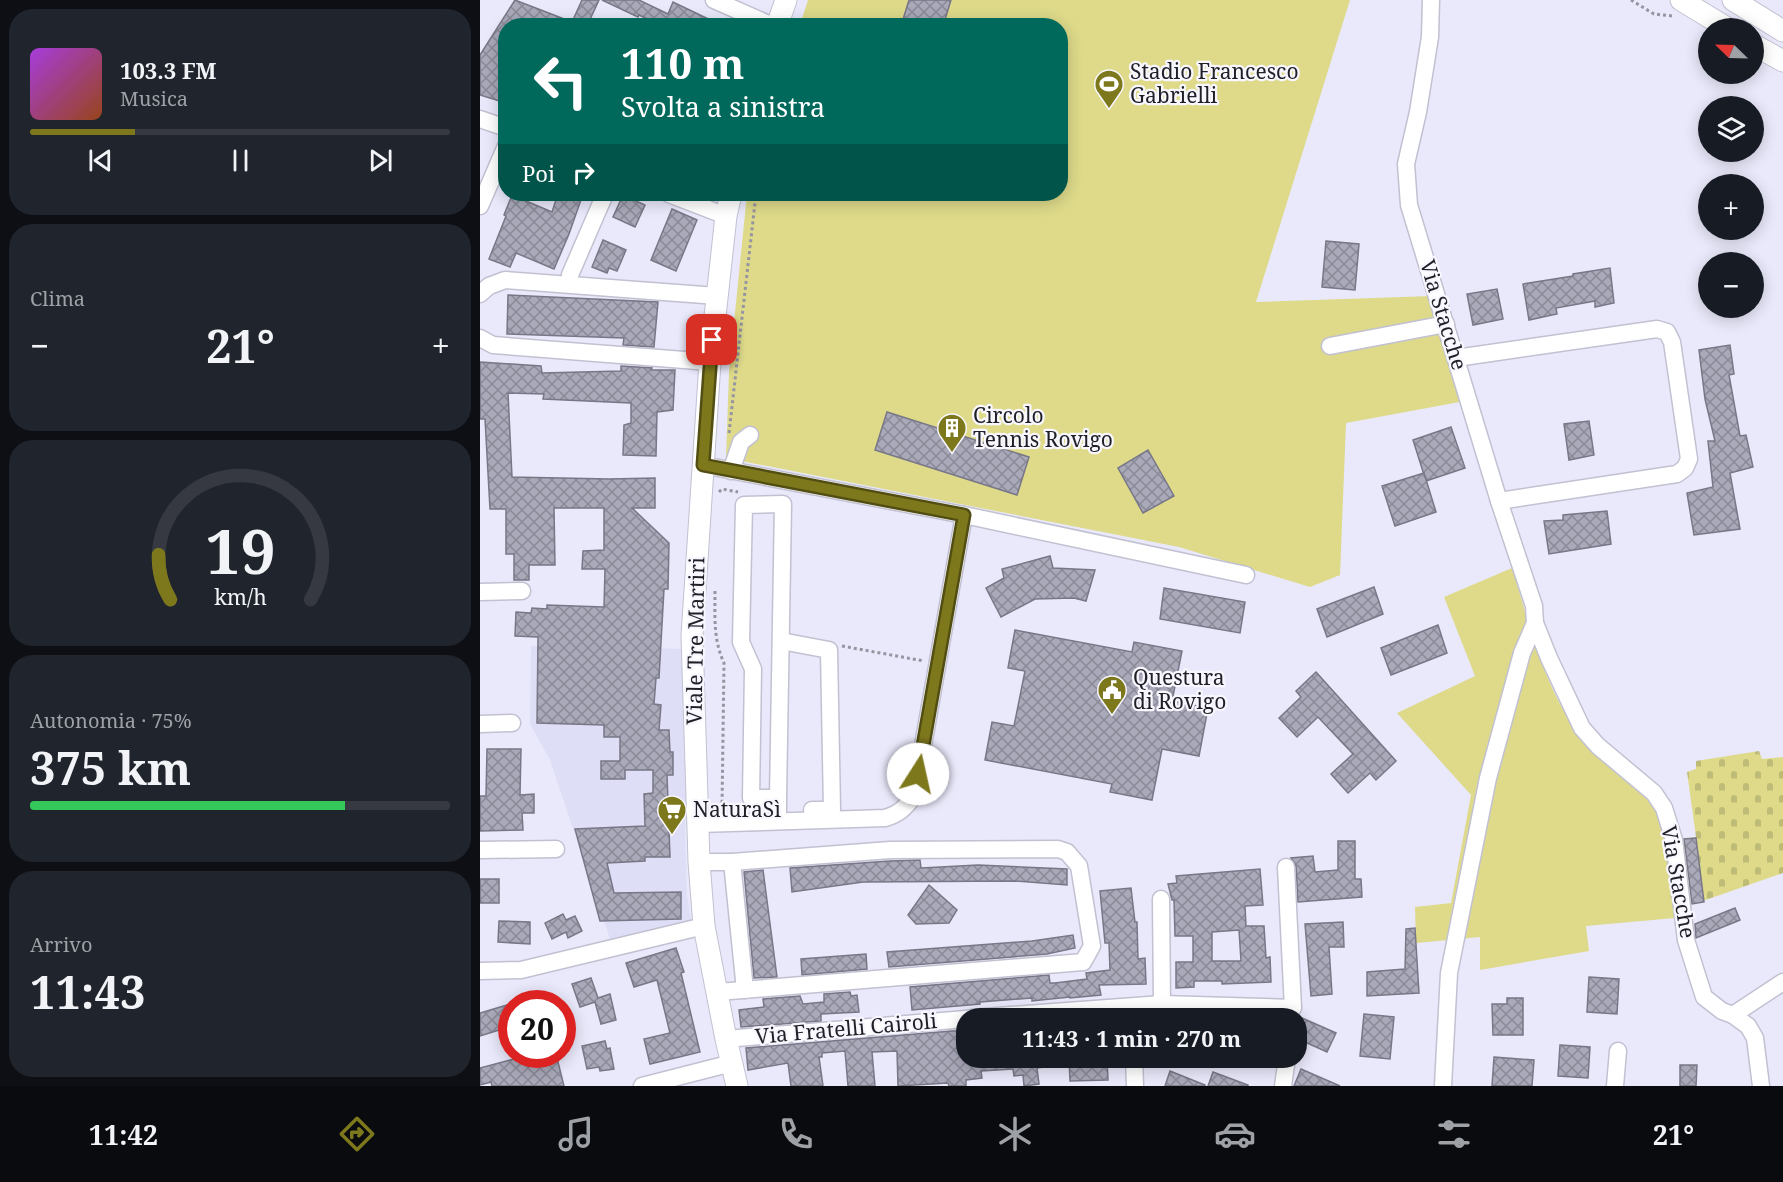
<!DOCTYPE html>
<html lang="it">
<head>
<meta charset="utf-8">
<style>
  :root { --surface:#171b24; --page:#20242c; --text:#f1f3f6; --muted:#9ea1a6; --line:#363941; --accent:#7e781d }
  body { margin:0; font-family:"Noto Serif",serif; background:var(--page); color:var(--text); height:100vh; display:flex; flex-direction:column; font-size:22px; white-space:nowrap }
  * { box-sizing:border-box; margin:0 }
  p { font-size:20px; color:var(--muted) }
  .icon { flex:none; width:33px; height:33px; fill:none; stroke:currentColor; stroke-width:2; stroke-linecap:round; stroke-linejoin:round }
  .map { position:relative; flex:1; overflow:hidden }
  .details { display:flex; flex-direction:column; gap:9px; padding:9px; background:#0d0f14; width:480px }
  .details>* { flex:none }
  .hud { position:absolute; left:18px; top:18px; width:570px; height:183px; border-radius:24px; box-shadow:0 3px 15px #0003; background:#00695c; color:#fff; overflow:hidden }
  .needle { width:39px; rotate:293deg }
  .buttons { position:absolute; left:1218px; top:18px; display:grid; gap:12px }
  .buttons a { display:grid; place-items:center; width:66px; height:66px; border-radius:50%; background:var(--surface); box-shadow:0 3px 15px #0003; font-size:30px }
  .speed { position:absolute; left:18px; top:990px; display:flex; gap:12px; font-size:30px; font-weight:700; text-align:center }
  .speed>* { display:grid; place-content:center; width:78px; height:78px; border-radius:50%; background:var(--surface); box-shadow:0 3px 15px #0003; line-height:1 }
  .speed .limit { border:9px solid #d22; background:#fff; color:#111 }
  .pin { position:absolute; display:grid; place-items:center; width:51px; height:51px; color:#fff; margin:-26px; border-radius:12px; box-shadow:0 3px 9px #0006 }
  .me { position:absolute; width:66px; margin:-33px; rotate:10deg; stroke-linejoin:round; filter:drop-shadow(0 0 4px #0008) }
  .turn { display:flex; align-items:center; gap:21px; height:126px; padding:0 24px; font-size:27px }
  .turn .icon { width:78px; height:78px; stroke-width:2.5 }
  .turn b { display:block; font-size:42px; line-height:51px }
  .then { display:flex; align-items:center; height:57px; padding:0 24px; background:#0003; gap:12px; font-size:22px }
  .big { font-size:45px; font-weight:700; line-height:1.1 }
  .details .tile { flex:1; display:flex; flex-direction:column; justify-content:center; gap:9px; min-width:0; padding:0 21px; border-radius:24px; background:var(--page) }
  .details .dial { align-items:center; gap:0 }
  .dial svg { height:156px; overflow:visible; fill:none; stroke:var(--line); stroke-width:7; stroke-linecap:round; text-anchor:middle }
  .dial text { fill:var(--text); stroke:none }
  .song { display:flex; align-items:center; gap:18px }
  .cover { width:72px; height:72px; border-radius:9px; background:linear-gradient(135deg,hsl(280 70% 55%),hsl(20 70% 35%)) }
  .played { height:6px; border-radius:3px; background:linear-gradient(90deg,var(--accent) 25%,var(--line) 25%) }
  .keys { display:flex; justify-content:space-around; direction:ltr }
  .heat { display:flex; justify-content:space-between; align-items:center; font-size:33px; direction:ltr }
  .charge { height:9px; border-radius:4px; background:linear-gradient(90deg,#34c759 75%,var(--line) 0) }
  .trip { position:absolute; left:476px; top:1008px; width:351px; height:60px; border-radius:24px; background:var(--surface); box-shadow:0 3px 15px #0003; font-weight:700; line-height:60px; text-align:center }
  .menu { display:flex; height:96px; justify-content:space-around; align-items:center; background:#090b0e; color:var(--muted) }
  .menu .icon { width:42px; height:42px }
  .menu .active { color:var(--accent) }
  .menu b { font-size:27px; color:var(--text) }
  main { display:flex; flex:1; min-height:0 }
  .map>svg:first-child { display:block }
  .built { fill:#dfdef7 }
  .green { fill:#deda8a }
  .cemetery { fill:url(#cemetery-stones) }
  .building { fill:url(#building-cross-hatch); stroke:#787787; stroke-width:1.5; fill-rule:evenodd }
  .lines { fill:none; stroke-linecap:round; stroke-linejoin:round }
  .minor-casing { stroke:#c1c1d2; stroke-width:19 }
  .major-casing { stroke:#c1c1d2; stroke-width:23 }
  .path { stroke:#9594a1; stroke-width:3; stroke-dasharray:3 3; stroke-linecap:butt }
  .minor { stroke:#fff; stroke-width:16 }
  .major { stroke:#fff; stroke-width:21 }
  .route-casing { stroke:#524e13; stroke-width:15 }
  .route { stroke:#7e781d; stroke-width:10 }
  .labels { text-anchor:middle; stroke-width:4.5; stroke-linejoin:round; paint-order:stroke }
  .poi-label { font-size:21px; fill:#201f26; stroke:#f8f7ff; text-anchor:start }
  .street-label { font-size:21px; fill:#201f26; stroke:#f8f7ff }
</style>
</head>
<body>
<main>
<section class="details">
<div class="tile">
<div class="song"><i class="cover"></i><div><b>103.3 FM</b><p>Musica</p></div></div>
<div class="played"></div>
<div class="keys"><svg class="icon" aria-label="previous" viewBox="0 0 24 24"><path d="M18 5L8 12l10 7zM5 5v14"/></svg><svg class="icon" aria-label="pause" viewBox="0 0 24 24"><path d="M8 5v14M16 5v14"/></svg><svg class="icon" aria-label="next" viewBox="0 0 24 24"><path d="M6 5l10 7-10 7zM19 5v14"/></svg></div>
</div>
<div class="tile"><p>Clima</p>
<div class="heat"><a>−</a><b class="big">21°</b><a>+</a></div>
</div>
<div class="tile dial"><svg viewBox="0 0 100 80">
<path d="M14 69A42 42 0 1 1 86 69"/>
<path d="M14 69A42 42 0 0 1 8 46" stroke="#7e781d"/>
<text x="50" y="56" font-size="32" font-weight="700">19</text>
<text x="50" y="72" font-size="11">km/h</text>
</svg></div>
<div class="tile"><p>Autonomia · 75%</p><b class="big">375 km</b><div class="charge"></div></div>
<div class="tile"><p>Arrivo</p><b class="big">11:43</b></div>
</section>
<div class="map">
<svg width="1303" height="1086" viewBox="0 0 1303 1086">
  <defs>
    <pattern id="cemetery-stones" width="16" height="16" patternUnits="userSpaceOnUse" patternTransform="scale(1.5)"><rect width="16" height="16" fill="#deda8a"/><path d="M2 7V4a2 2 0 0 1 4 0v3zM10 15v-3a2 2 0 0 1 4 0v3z" fill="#bebb77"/></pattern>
    <pattern id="building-cross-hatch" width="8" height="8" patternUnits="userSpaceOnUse" patternTransform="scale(1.5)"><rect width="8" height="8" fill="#aaa9ba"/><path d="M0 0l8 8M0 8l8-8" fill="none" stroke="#8a8997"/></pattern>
  </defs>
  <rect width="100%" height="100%" fill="#e9e9fb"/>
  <polygon class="built" points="51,646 211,649 205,831 207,895 211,920 131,942 70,760 50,724"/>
  <g class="green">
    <polygon points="328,0 870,0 776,302 952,296 985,401 866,423 860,575 830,587 699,547 246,458 249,372 267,194 580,194 580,26 320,25"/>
    <path d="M1032 568C1048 619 1060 672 1088 718 1094 727 1099 737 1106 745 1125 767 1159 785 1176 810 1192 835 1192 888 1195 918L1106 926 1109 951 1000 970V937L936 943 935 907 971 903 991 795 917 713 995 676 964 597Z"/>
  </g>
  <polygon class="cemetery" points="1279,751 1282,759 1303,757 1303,873 1217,903 1206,905 1197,840 1216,837 1207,772 1216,769 1216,761"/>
  <g class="building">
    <polygon points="35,0 92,22 102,0 119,0 107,26 26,26 26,103 0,95 0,55"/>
    <polygon points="122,0 159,0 188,14 193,2 243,26 182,26 177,21 176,23 159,15 158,17"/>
    <polygon points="429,0 471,0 463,26 421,26"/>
    <polygon points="78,194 103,194 89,234 74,269 36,253 30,267 9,259 26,216 24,215 32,195 72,212"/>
    <polygon points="143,195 165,205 155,227 133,217"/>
    <polygon points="192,209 217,220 196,271 171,260"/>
    <polygon points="123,240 146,250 137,271 129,268 127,273 112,267"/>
    <polygon points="846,241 879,244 875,290 842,287"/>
    <polygon points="1130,268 1134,303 1115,307 1115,301 1076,308 1077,314 1049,320 1043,284 1093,276 1093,274"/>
    <polygon points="1017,289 1023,319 993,325 987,294"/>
    <polygon points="28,295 178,302 174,347 143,345 144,338 27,334"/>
    <polygon points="1250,345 1254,374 1249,375 1260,436 1266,435 1273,467 1250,473 1260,529 1214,535 1207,493 1233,487 1228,441 1235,441 1225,399 1219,350"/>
    <polygon points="0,362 61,366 62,373 141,371 141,366 172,368 171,370 195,370 193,410 177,412 176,456 143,455 144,425 151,423 151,403 63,399 64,394 28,393 32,477 129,479 175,478 175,508 152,508 189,543 188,589 184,589 179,678 176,678 174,704 181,705 179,730 189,730 190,752 193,752 193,775 187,775 190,857 165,857 165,861 127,863 134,893 201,892 201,919 120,921 95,829 165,826 164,794 173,793 173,770 145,770 145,779 121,779 121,761 140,761 140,737 124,737 124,725 57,723 58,637 35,636 36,612 51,613 52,608 67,609 67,605 124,607 125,569 102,569 103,551 124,550 124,508 74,508 75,565 49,565 49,580 34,580 34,554 26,554 26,509 10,509 5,419 0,419"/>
    <polygon points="407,412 549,457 537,495 395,450"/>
    <polygon points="1109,421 1114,455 1089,460 1084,424"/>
    <polygon points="971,427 985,468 946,481 933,440"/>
    <polygon points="668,450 694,496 663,513 638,468"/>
    <polygon points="944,473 956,512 915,526 902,486"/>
    <polygon points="1127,511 1131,544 1069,554 1064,521 1083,520 1083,515"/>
    <polygon points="570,556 573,568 615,570 606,601 594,598 555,599 521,617 506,588 524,578 522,569"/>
    <polygon points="894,587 903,614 847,637 837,609"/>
    <polygon points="684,588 765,602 760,633 680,619"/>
    <polygon points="958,625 967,653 911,675 901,648"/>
    <polygon points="535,630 652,652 654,642 702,651 692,701 728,708 719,756 682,749 672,800 630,792 632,784 505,760 512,722 534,726 545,671 528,668"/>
    <polygon points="836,672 916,761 896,780 890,773 868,793 851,774 873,754 838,717 817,737 799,718 821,697 816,691"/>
    <polygon points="7,749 41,749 40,795 54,794 54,813 42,813 43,830 0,831 0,796 6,796"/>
    <polygon points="1216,838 1224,902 1212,904 1204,839"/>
    <polygon points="858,841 875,841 875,879 881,879 882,897 818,902 816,866 811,858 833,856 835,872 858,870"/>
    <polygon points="440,860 441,868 498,865 587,869 587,885 535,881 383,882 312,892 310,868 410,861"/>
    <path d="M780 869 783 905 765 906 766 926H784L786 958 790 957 791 982 742 984V981H714V987L696 988V962H713V936H695L694 900H692L688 884 697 883 696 876ZM759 930 761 961H732V932Z"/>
    <polygon points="283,870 297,977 274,978 264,872"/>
    <rect x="0" y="879" width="19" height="24"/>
    <polygon points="449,885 477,910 469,923 436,924 428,915"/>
    <polygon points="651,888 655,922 657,922 658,959 665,958 666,984 619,985 621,995 590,998 590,997 552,1001 552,998 500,1002 500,1004 432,1010 430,987 569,975 570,983 575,983 607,979 606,973 630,970 629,943 625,943 620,891"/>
    <polygon points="1255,908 1260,920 1216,938 1215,924"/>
    <polygon points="83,914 86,920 95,916 102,931 88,938 86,932 72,939 65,923"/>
    <polygon points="19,921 50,922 50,944 18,942"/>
    <polygon points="863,922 864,947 849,947 852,994 831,996 825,924"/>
    <polygon points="935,928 939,993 887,996 887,972 925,969 926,929"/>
    <polygon points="593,935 595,948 567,954 409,967 407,952 552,941"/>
    <polygon points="196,948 204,972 201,973 220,1052 170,1064 164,1039 190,1033 177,980 154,987 146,963"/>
    <polygon points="386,954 387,969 322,975 321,959"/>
    <polygon points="1109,977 1139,979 1137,1014 1107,1012"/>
    <polygon points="111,978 118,998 130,994 136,1020 121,1024 115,1002 100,1007 92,984"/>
    <polygon points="370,992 371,996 377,995 379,1012 341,1014 341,1021 261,1027 259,1010 284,1007 283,999 320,996 323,1004 344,1002 344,994"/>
    <polygon points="1027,998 1043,998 1043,1035 1013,1035 1012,1004 1027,1004"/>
    <polygon points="27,1005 32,1026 0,1036 0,1013"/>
    <polygon points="884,1014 914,1017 910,1059 880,1056"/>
    <polygon points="822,1018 856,1033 847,1052 816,1038 816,1030"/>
    <polygon points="472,1031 486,1031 486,1059 563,1058 563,1067 557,1068 559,1084 544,1086 543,1075 534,1076 533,1069 501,1071 502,1078 486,1080 486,1086 469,1086 468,1083 418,1086 417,1051 392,1052 395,1086 368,1086 365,1051 342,1053 342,1057 339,1057 343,1086 311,1086 308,1063 268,1070 266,1048"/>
    <polygon points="125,1041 127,1049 130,1048 134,1069 120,1071 119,1067 107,1069 102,1046"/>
    <polygon points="1080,1045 1110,1047 1108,1078 1078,1076"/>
    <polygon points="52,1054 76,1054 84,1086 12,1086 11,1082 0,1085 0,1068"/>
    <polygon points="1014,1057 1054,1060 1052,1086 1012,1086"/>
    <polygon points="589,1058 627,1058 628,1080 590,1081"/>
    <polygon points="1200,1065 1217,1065 1216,1086 1200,1086"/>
    <polygon points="821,1069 860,1086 814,1086"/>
    <polygon points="690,1071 725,1085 725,1086 685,1086"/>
    <polygon points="733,1072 768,1085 768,1086 728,1086"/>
  </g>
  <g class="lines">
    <g class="minor-casing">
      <g id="minor">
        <polyline points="234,0 293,26"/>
        <polyline points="951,0 950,37 938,112 926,164 929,205 1019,501 1054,606 1055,623 1069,658 1102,728 1118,746 1174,793 1184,808 1194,840 1206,940 1224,997 1242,1011 1253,1015 1268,1026 1275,1038 1281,1086"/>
        <polyline points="0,119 26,128"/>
        <polyline points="189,194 246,216"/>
        <polyline points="0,206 26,146"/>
        <polyline points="90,275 125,194"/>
        <polyline points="0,294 9,286 25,280 237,296"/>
        <polyline points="0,338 13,345 230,362"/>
        <polyline points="850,346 966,324"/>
        <polyline points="976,358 1177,329 1187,332 1192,342 1209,459 1205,468 1197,474 1019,501"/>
        <polyline points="223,465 484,515 766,575"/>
        <polyline points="251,471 261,442 270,435"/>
        <polyline points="0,592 42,591"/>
        <polyline points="301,641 349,650 352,810 332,810"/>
        <polyline points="0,724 32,723"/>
        <polyline points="298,821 298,798 303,504 264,505 261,642 273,669 271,798 298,798"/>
        <path d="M218 824 405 818C419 814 425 808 434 796L484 515"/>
        <polyline points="0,850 76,849"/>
        <polyline points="219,862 252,862 410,850 578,849 587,852 599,866 612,946 603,962 238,992"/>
        <polyline points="252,862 265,990"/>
        <polyline points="681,899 682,1004"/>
        <polyline points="0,971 41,970 224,926"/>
        <polyline points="1253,1015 1303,982"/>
        <polyline points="491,1018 682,1004 813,1008 806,867"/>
        <polyline points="246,1039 486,1019"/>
        <polyline points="654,1058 655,1086"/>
        <polyline points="162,1086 252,1063"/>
        <polyline points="803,1086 807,1058"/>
        <polyline points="963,1086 969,973 1008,778 1042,653 1055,623"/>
        <polyline points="1135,1086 1138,1051"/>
      </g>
    </g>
    <g class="major-casing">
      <g id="major">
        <polyline points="1201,0 1247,28"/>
        <polyline points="1253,0 1303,31"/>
        <polyline points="297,26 306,0"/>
        <polyline points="1274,45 1303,61"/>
        <polyline points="251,194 246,216 230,362 212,636 219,862 224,926 246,1039 257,1086"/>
      </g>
    </g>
    <g class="path">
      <polyline points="1151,0 1174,14 1193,16"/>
      <polyline points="249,433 276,194"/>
      <polyline points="239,492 242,489 258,492"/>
      <path d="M235 591C235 616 233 639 244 663L242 807"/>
      <polyline points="362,646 444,661"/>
    </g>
    <use href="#minor" class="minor"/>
    <use href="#major" class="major"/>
  </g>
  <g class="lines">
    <g class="route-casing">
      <polyline id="route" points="232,340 223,465 484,515 438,774"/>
    </g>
    <use href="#route" class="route"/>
  </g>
  <defs>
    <g id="stadium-pin" transform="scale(1.5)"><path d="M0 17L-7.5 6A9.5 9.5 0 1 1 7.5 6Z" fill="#7e781d" stroke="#f8f7ff"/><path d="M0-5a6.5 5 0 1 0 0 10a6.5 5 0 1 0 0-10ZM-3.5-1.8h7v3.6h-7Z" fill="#fff"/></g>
    <g id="building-pin" transform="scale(1.5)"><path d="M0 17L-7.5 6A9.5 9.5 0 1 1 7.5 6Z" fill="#7e781d" stroke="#f8f7ff"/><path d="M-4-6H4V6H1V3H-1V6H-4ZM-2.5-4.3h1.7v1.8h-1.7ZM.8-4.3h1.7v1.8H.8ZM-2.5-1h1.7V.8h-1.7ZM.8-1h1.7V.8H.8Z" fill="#fff"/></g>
    <g id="civic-pin" transform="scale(1.5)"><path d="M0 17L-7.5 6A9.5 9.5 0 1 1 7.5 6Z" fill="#7e781d" stroke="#f8f7ff"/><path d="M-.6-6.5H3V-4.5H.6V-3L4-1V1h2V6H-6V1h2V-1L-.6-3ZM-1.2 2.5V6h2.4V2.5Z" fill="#fff"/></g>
    <g id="supermarket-pin" transform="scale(1.5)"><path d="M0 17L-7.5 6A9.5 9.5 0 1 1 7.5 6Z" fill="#7e781d" stroke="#f8f7ff"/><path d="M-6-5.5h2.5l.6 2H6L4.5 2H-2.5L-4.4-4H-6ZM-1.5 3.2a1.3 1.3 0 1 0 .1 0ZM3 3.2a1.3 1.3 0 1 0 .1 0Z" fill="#fff"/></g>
  </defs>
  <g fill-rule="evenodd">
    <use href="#stadium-pin" x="629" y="84"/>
    <use href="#building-pin" x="472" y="428"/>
    <use href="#civic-pin" x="632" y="690"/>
    <use href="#supermarket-pin" x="192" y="810"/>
  </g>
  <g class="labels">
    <g class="poi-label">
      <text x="650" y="79">Stadio Francesco<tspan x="650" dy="24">Gabrielli</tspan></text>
      <text x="493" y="423">Circolo<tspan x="493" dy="24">Tennis Rovigo</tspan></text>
      <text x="653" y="685">Questura<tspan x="653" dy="24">di Rovigo</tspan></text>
      <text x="213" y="817">NaturaSì</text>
    </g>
    <g class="street-label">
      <text transform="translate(963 315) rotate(73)" y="7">Via Stacche</text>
      <text transform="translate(216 641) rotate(-89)" y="7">Viale Tre Martiri</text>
      <text transform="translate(1198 882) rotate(80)" y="7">Via Stacche</text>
      <text transform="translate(366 1029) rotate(-5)" y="7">Via Fratelli Cairoli</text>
    </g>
  </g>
</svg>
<div class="buttons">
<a><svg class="needle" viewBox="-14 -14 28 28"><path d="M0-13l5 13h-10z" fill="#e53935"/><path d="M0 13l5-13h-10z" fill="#9ea1a6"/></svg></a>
<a><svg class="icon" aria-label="layers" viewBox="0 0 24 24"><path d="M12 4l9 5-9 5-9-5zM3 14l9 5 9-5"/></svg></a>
<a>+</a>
<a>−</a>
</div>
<div class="speed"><div class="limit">20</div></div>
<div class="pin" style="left:232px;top:340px;background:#d93025"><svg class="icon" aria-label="arrive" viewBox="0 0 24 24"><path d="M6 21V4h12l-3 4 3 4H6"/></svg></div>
<svg class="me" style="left:438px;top:774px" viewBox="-20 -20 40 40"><circle r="19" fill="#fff"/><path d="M0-13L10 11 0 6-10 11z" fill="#7e781d"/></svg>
<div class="trip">11:43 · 1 min · 270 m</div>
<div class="hud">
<div class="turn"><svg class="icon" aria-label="left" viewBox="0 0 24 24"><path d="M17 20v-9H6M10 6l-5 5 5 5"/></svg><div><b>110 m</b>Svolta a sinistra</div></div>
<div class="then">Poi<svg class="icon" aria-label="right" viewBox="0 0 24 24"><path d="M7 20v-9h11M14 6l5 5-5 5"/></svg></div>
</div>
</div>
</main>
<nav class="menu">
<b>11:42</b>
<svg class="icon active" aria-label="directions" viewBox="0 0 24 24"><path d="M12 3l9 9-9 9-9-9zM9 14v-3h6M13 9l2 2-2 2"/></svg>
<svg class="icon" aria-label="music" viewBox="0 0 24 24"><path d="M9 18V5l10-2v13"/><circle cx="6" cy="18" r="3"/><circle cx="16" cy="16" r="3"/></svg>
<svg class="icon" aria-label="phone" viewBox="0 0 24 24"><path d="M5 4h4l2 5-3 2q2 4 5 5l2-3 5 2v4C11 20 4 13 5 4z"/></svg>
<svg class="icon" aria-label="climate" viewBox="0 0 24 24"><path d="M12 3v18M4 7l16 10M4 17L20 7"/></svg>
<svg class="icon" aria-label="car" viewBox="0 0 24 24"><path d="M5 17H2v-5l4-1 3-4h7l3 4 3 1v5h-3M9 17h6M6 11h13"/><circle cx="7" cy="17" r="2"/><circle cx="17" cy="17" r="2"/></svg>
<svg class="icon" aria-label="filters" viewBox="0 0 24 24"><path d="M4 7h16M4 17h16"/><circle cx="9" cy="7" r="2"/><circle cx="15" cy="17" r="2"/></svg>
<b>21°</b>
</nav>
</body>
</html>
